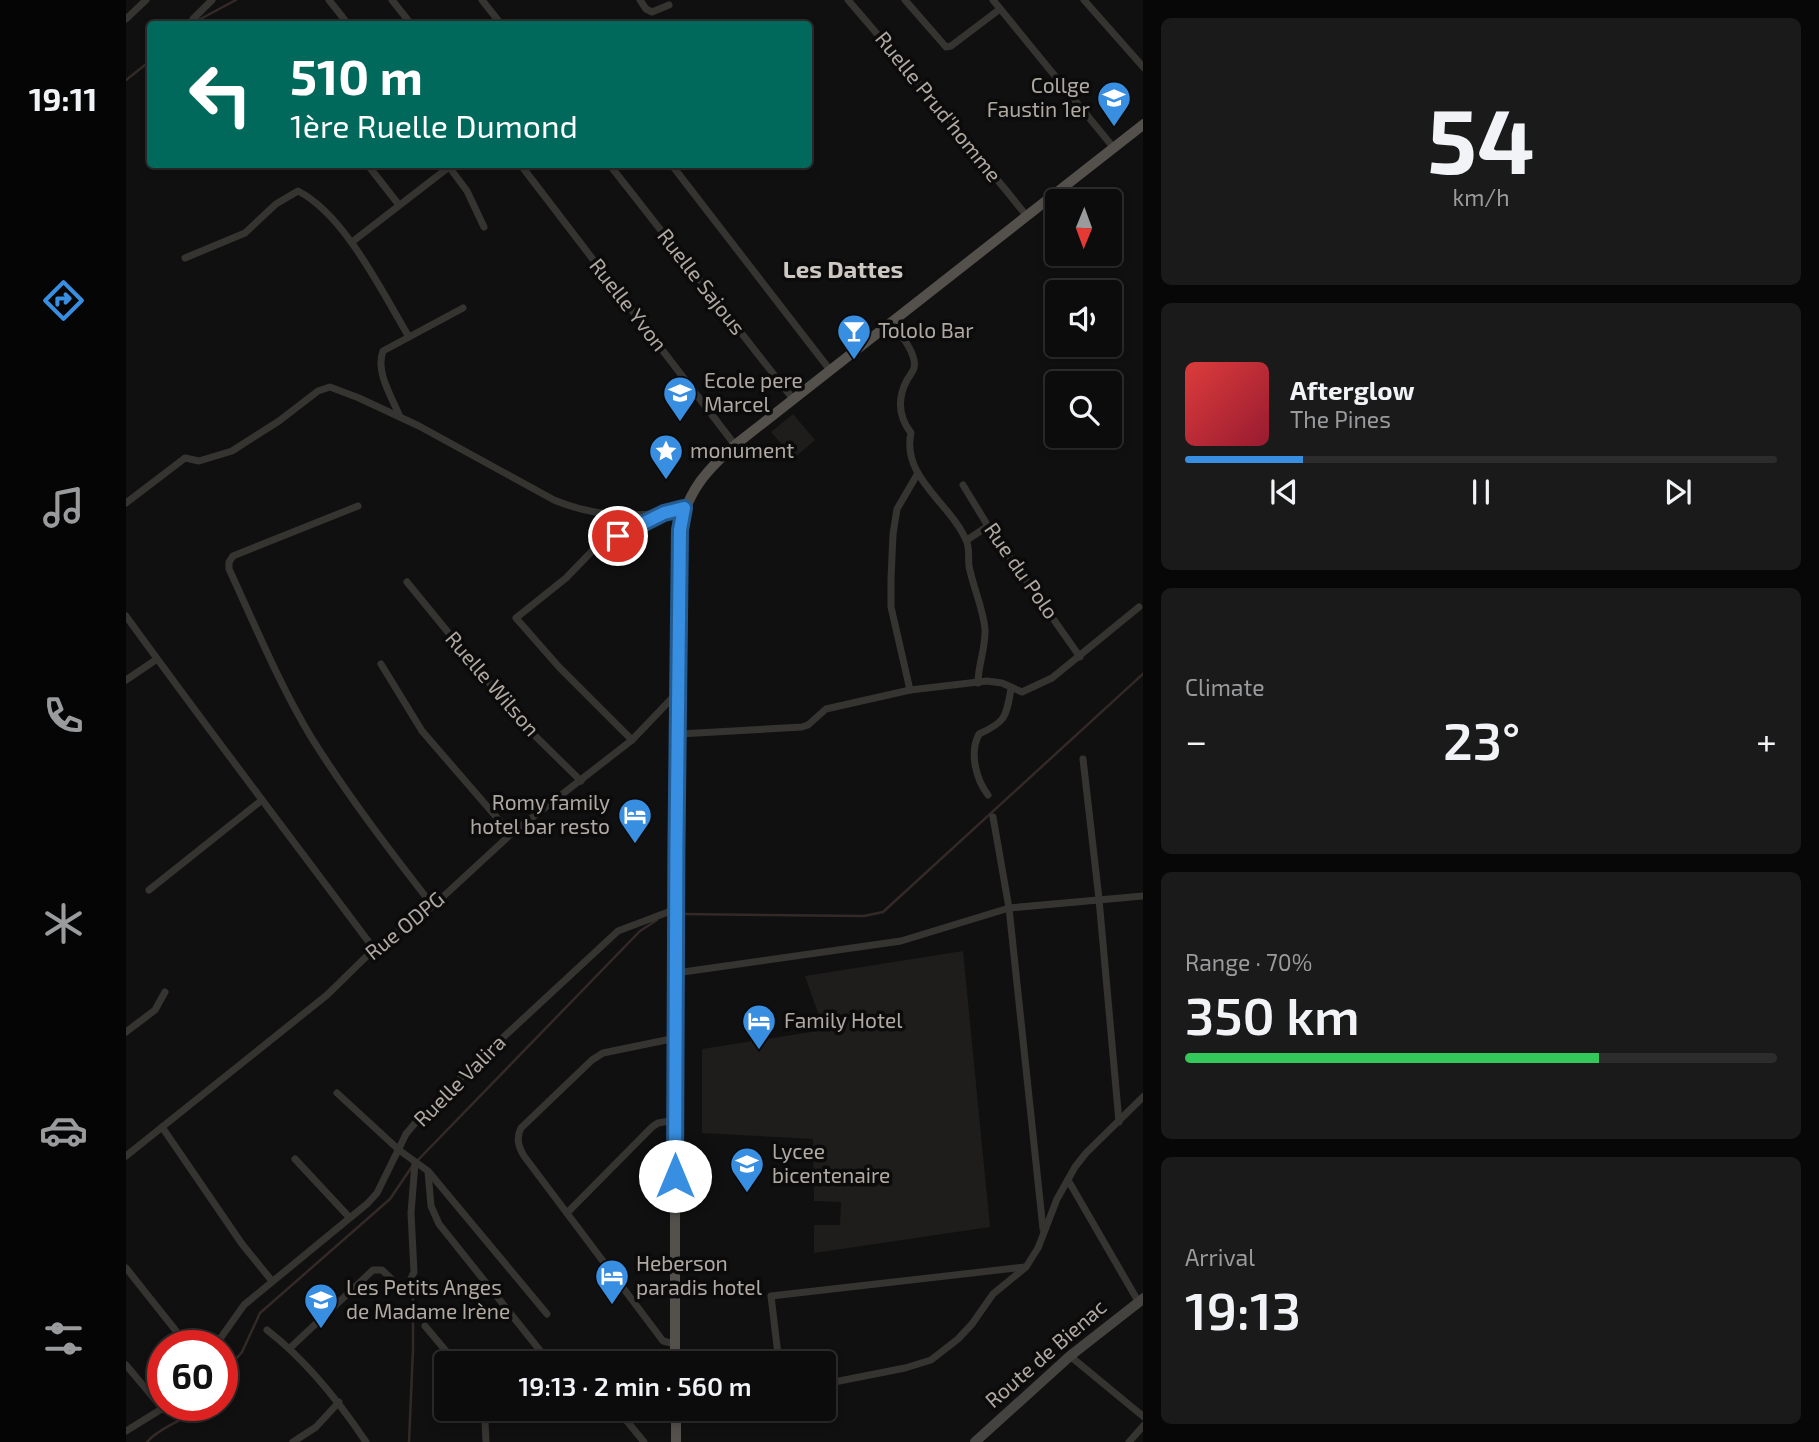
<!DOCTYPE html>
<html lang="en">
<head>
<meta charset="utf-8">
<style>
  :root { --surface:#0d0c0c; --page:#1b1a1a; --text:#f1f3f6; --muted:#9a9b9d; --line:#2d2c2d; --accent:#388ee0 }
  body { margin:0; font-family:"Exo 2",sans-serif; background:var(--page); color:var(--text); height:100vh; display:flex; flex-direction:column; font-size:26px; white-space:nowrap }
  * { box-sizing:border-box; margin:0 }
  p { font-size:23px; color:var(--muted) }
  .icon { flex:none; width:38px; height:38px; fill:none; stroke:currentColor; stroke-width:2; stroke-linecap:round; stroke-linejoin:round }
  .map { position:relative; flex:1; overflow:hidden }
  .details { display:flex; flex-direction:column; gap:18px; padding:18px; background:#070707; width:676px }
  .details>* { flex:none }
  .banner { position:absolute; left:21px; top:21px; width:665px; height:147px; border-radius:7px; box-shadow:0 4px 10px #0003,0 0 0 2px var(--line); background:#00695c; color:#fff; overflow:hidden }
  .needle { width:46px; rotate:181deg }
  .controls { position:absolute; left:919px; top:189px; display:grid; gap:14px }
  .controls a { display:grid; place-items:center; width:77px; height:77px; border-radius:7px; background:var(--surface); box-shadow:0 4px 10px #0003,0 0 0 2px var(--line); font-size:35px }
  .speed { position:absolute; left:21px; top:1330px; display:flex; gap:14px; font-size:35px; font-weight:700; text-align:center }
  .speed>* { display:grid; place-content:center; width:91px; height:91px; border-radius:50%; background:var(--surface); box-shadow:0 4px 10px #0003,0 0 0 2px var(--line); line-height:1 }
  .speed .limit { border:10px solid #d22; background:#fff; color:#111 }
  .pin { position:absolute; display:grid; place-items:center; width:60px; height:60px; color:#fff; margin:-30px; border:4px solid #fff; border-radius:50%; box-shadow:0 2px 7px #0007 }
  .me { position:absolute; width:77px; margin:-38px; rotate:0deg; stroke-linejoin:round; filter:drop-shadow(0 0 5px #0008) }
  .turn { display:flex; align-items:center; gap:24px; height:147px; padding:0 28px; font-size:32px }
  .turn .icon { width:91px; height:91px; stroke-width:2.5 }
  .turn b { display:block; font-size:49px; line-height:60px }
  .big { font-size:52px; font-weight:600; line-height:1.1 }
  .details .tile { flex:1; display:flex; flex-direction:column; justify-content:center; gap:10px; min-width:0; padding:0 24px; border-radius:10px; background:var(--page) }
  .details .dial { align-items:center; gap:0 }
  .dial b { font-size:91px; line-height:1 }
  .song { display:flex; align-items:center; gap:21px }
  .cover { width:84px; height:84px; border-radius:10px; background:linear-gradient(135deg,hsl(0 70% 55%),hsl(350 70% 35%)) }
  .played { height:7px; border-radius:4px; background:linear-gradient(90deg,var(--accent) 20%,var(--line) 20%) }
  .keys { display:flex; justify-content:space-around; direction:ltr }
  .heat { display:flex; justify-content:space-between; align-items:center; font-size:38px; direction:ltr }
  .charge { height:10px; border-radius:5px; background:linear-gradient(90deg,#34c759 70%,var(--line) 0) }
  .trip { position:absolute; left:308px; top:1351px; width:402px; height:70px; border-radius:7px; background:var(--surface); box-shadow:0 4px 10px #0003,0 0 0 2px var(--line); font-weight:600; line-height:70px; text-align:center }
  main { display:flex; flex:1; min-height:0 }
  .tabs { display:flex; flex-direction:column; width:126px; justify-content:space-around; align-items:center; background:#050505; color:var(--muted) }
  .tabs .icon { width:49px; height:49px }
  .tabs .on { color:var(--accent) }
  .tabs b { font-size:32px; color:var(--text) }
  .map>svg:first-child { display:block }
  .built { fill:#1e1d1c }
  .lines { fill:none; stroke-linecap:round; stroke-linejoin:round }
  .stream { stroke:#332a27; stroke-width:2.5 }
  .street { stroke:#353431; stroke-width:7 }
  .secondary { stroke:#45433f; stroke-width:10 }
  .primary { stroke:#54514d; stroke-width:10 }
  .route-casing { stroke:#245c92; stroke-width:18 }
  .route { stroke:#388ee0; stroke-width:12 }
  .labels { text-anchor:middle; stroke-width:7; stroke-linejoin:round; paint-order:stroke }
  .poi-label { font-size:21px; fill:#b0a9a2; stroke:#0c0b0b; text-anchor:start }
  .street-label { font-size:21px; fill:#b0a9a2; stroke:#0c0b0b }
  .quarter-label { font-size:24px; font-weight:bold; fill:#cdc8c2; stroke:#0c0b0b }
</style>
</head>
<body>
<main>
<nav class="tabs">
<b>19:11</b>
<svg class="icon on" aria-label="directions" viewBox="0 0 24 24"><path d="M12 3l9 9-9 9-9-9zM9 14v-3h6M13 9l2 2-2 2"/></svg>
<svg class="icon" aria-label="music" viewBox="0 0 24 24"><path d="M9 18V5l10-2v13"/><circle cx="6" cy="18" r="3"/><circle cx="16" cy="16" r="3"/></svg>
<svg class="icon" aria-label="phone" viewBox="0 0 24 24"><path d="M5 4h4l2 5-3 2q2 4 5 5l2-3 5 2v4C11 20 4 13 5 4z"/></svg>
<svg class="icon" aria-label="climate" viewBox="0 0 24 24"><path d="M12 3v18M4 7l16 10M4 17L20 7"/></svg>
<svg class="icon" aria-label="car" viewBox="0 0 24 24"><path d="M5 17H2v-5l4-1 3-4h7l3 4 3 1v5h-3M9 17h6M6 11h13"/><circle cx="7" cy="17" r="2"/><circle cx="17" cy="17" r="2"/></svg>
<svg class="icon" aria-label="filters" viewBox="0 0 24 24"><path d="M4 7h16M4 17h16"/><circle cx="9" cy="7" r="2"/><circle cx="15" cy="17" r="2"/></svg>
</nav>
<div class="map">
<svg width="1018" height="1442" viewBox="0 0 1018 1442">
  <rect width="100%" height="100%" fill="#111010"/>
  <g class="built">
    <polygon points="667,414 689,440 668,458 645,432"/>
    <polygon points="837,951 864,1227 688,1253 688,1225 714,1225 715,1202 688,1201 687,1139 576,1133 576,1049 698,1030 679,976"/>
  </g>
  <g class="lines">
    <g class="stream">
      <polyline points="65,24 110,0"/>
      <polyline points="0,80 24,61"/>
      <polyline points="554,914 738,916 757,912 1018,673"/>
      <polyline points="292,1160 514,931 531,920"/>
      <polyline points="96,1375 116,1352 134,1313 264,1199 287,1165"/>
      <path d="M21 1442C36 1425 56 1424 71 1405"/>
      <polyline points="283,1442 287,1349 287,1281"/>
    </g>
    <g class="street">
      <polyline points="203,0 222,24"/>
      <polyline points="266,0 285,24"/>
      <polyline points="356,0 375,24"/>
      <polyline points="514,0 520,9 526,12 543,5"/>
      <polyline points="722,0 783,71 900,215"/>
      <polyline points="779,0 820,47 825,46 874,9"/>
      <polyline points="867,0 987,147"/>
      <polyline points="958,0 1018,68"/>
      <polyline points="0,19 20,0"/>
      <polyline points="67,19 86,0"/>
      <polyline points="241,164 273,205"/>
      <polyline points="321,164 341,191 358,227"/>
      <polyline points="394,164 609,445"/>
      <polyline points="483,164 667,399"/>
      <polyline points="545,164 704,370"/>
      <polyline points="226,242 323,167"/>
      <path d="M59 258 119 233 150 204 172 191C219 215 256 292 283 337"/>
      <path d="M765 322C773 333 785 346 788 360 790 370 785 373 781 380 771 399 772 416 785 433 775 477 825 504 840 540 844 547 842 558 843 566 847 587 857 608 859 629 860 647 852 665 852 683"/>
      <path d="M274 417C266 397 249 372 257 351L337 308"/>
      <polyline points="837,485 862,526 954,657"/>
      <path d="M0 503 59 458 73 461 106 451 153 421 192 391 204 387 233 398 293 426 428 500C469 517 515 520 558 507"/>
      <path d="M232 506 107 556 103 562V569C129 625 153 684 185 737 222 796 264 851 307 906"/>
      <polyline points="841,540 862,526"/>
      <polyline points="281,582 396,723 455,781"/>
      <path d="M0 616C81 728 165 838 248 949"/>
      <polyline points="255,664 296,731 385,834"/>
      <polyline points="0,680 31,659"/>
      <polyline points="784,690 765,607 765,579 767,534 771,509 792,473"/>
      <polyline points="553,734 676,727 682,725 700,709 784,690 861,681 876,683 896,692 926,678 1013,607"/>
      <polyline points="506,740 433,667 390,618 440,578 470,547 536,514"/>
      <polyline points="957,759 973,899 993,1122"/>
      <path d="M862 795C850 779 843 753 853 734 880 722 880 717 885 689"/>
      <polyline points="867,817 883,908 917,1229"/>
      <polyline points="23,890 136,800"/>
      <polyline points="550,973 775,941 883,908 1018,896"/>
      <polyline points="0,1032 29,1010 39,992"/>
      <polyline points="211,1093 273,1150 302,1171 421,1314"/>
      <polyline points="36,1127 116,1244 146,1281"/>
      <polyline points="0,1156 201,995 248,949 307,906 385,834 506,740 551,693"/>
      <polyline points="169,1159 223,1217"/>
      <polyline points="302,1172 305,1206 313,1224 424,1363"/>
      <polyline points="942,1180 1012,1301"/>
      <polyline points="441,1213 526,1127 532,1123 549,1120"/>
      <polyline points="0,1268 62,1346"/>
      <polyline points="299,1326 330,1363"/>
      <path d="M141 1330C181 1361 212 1400 240 1442"/>
      <path d="M549 1344 537 1341 398 1156C392 1146 390 1138 395 1128L466 1060 477 1053 550 1038"/>
      <polyline points="89,1346 118,1305 242,1203 251,1193 280,1134 290,1122 356,1057 492,931 550,909"/>
      <polyline points="164,1348 247,1270 256,1270 273,1286 282,1285 288,1272 285,1213 289,1163"/>
      <polyline points="944,1356 1018,1417"/>
      <polyline points="653,1363 645,1296 899,1267"/>
      <polyline points="0,1365 37,1409"/>
      <polyline points="698,1384 779,1368 805,1360 832,1339 846,1324 867,1294 900,1267 912,1248 931,1199 949,1167 960,1153 1018,1096"/>
      <polyline points="354,1409 359,1421 360,1442"/>
      <polyline points="491,1409 518,1442"/>
      <polyline points="0,1431 42,1405"/>
      <polyline points="167,1442 190,1427 213,1402"/>
      <polyline points="1003,1442 1018,1425"/>
    </g>
    <polyline class="secondary" points="849,1442 944,1356 1018,1298"/>
    <g class="primary">
      <path d="M549 1363V882L554 530C561 491 581 470 609 445L1018 124"/>
      <polyline points="550,1442 550,1409"/>
    </g>
  </g>
  <g class="lines">
    <g class="route-casing">
      <path id="route" d="M492 536 538 513 558 508 554 530C551 745 549 961 549 1176"/>
    </g>
    <use href="#route" class="route"/>
  </g>
  <defs>
    <g id="school-pin" transform="scale(1.75)"><path d="M0 17L-7.5 6A9.5 9.5 0 1 1 7.5 6Z" fill="#388ee0" stroke="#0c0b0b"/><path d="M0-5L7-2L0 1L-7-2ZM-4 1L0 2.5L4 1V4Q0 6-4 4Z" fill="#fff"/></g>
    <g id="bar-pin" transform="scale(1.75)"><path d="M0 17L-7.5 6A9.5 9.5 0 1 1 7.5 6Z" fill="#388ee0" stroke="#0c0b0b"/><path d="M-6-5H6L.8 .8V4.5H3.5V6h-7V4.5H-.8V.8Z" fill="#fff"/></g>
    <g id="sight-pin" transform="scale(1.75)"><path d="M0 17L-7.5 6A9.5 9.5 0 1 1 7.5 6Z" fill="#388ee0" stroke="#0c0b0b"/><path d="M0-6L1.8-2.2L6-1.7L2.9 1.2L3.7 5.4L0 3.3L-3.7 5.4L-2.9 1.2L-6-1.7L-1.8-2.2Z" fill="#fff"/></g>
    <g id="hotel-pin" transform="scale(1.75)"><path d="M0 17L-7.5 6A9.5 9.5 0 1 1 7.5 6Z" fill="#388ee0" stroke="#0c0b0b"/><path d="M-6-4.5h1.5V1H6V5H4.5V3h-9V5H-6ZM-4 0a1.8 1.8 0 1 1 3.6 0ZM.5 0V-2.5h3Q6-2.5 6 0Z" fill="#fff"/></g>
    <g id="university-pin" transform="scale(1.75)"><path d="M0 17L-7.5 6A9.5 9.5 0 1 1 7.5 6Z" fill="#388ee0" stroke="#0c0b0b"/><path d="M0-5L7-2L0 1L-7-2ZM-4 1L0 2.5L4 1V4Q0 6-4 4Z" fill="#fff"/></g>
  </defs>
  <g fill-rule="evenodd">
    <use href="#school-pin" x="988" y="98"/>
    <use href="#bar-pin" x="728" y="331"/>
    <use href="#school-pin" x="554" y="393"/>
    <use href="#sight-pin" x="540" y="451"/>
    <use href="#hotel-pin" x="509" y="815"/>
    <use href="#hotel-pin" x="633" y="1021"/>
    <use href="#university-pin" x="621" y="1164"/>
    <use href="#hotel-pin" x="486" y="1276"/>
    <use href="#school-pin" x="195" y="1300"/>
  </g>
  <g class="labels">
    <g class="poi-label">
      <text x="964" y="93" text-anchor="end">Collge<tspan x="964" dy="24">Faustin 1er</tspan></text>
      <text x="752" y="338">Tololo Bar</text>
      <text x="578" y="388">Ecole pere<tspan x="578" dy="24">Marcel</tspan></text>
      <text x="564" y="458">monument</text>
      <text x="484" y="810" text-anchor="end">Romy family<tspan x="484" dy="24">hotel bar resto</tspan></text>
      <text x="658" y="1028">Family Hotel</text>
      <text x="646" y="1159">Lycee<tspan x="646" dy="24">bicentenaire</tspan></text>
      <text x="510" y="1271">Heberson<tspan x="510" dy="24">paradis hotel</tspan></text>
      <text x="220" y="1295">Les Petits Anges<tspan x="220" dy="24">de Madame Irène</tspan></text>
    </g>
    <g class="street-label">
      <text transform="translate(812 107) rotate(51)" y="7">Ruelle Prud'homme</text>
      <text transform="translate(575 282) rotate(52)" y="7">Ruelle Sajous</text>
      <text transform="translate(502 305) rotate(52)" y="7">Ruelle Yvon</text>
      <text transform="translate(895 571) rotate(55)" y="7">Rue du Polo</text>
      <text transform="translate(366 684) rotate(49)" y="7">Ruelle Wilson</text>
      <text transform="translate(279 926) rotate(-39)" y="7">Rue ODPG</text>
      <text transform="translate(334 1081) rotate(-45)" y="7">Ruelle Valira</text>
      <text transform="translate(920 1354) rotate(-41)" y="7">Route de Bienac</text>
    </g>
    <g class="quarter-label">
      <text x="717" y="278">Les Dattes</text>
    </g>
  </g>
</svg>
<div class="controls">
<a><svg class="needle" viewBox="-14 -14 28 28"><path d="M0-13l5 13h-10z" fill="#e53935"/><path d="M0 13l5-13h-10z" fill="#9a9b9d"/></svg></a>
<a><svg class="icon" aria-label="sound" viewBox="0 0 24 24"><path d="M4 9h4l5-4v14l-5-4H4zM17 9q2 3 0 6"/></svg></a>
<a><svg class="icon" aria-label="search" viewBox="0 0 24 24"><circle cx="10" cy="10" r="6"/><path d="M15 15l6 6"/></svg></a>
</div>
<div class="speed"><div class="limit">60</div></div>
<div class="pin" style="left:492px;top:536px;background:#d93025"><svg class="icon" aria-label="arrive" viewBox="0 0 24 24"><path d="M6 21V4h12l-3 4 3 4H6"/></svg></div>
<svg class="me" style="left:549px;top:1176px" viewBox="-20 -20 40 40"><circle r="19" fill="#fff"/><path d="M0-13L10 11 0 6-10 11z" fill="#388ee0"/></svg>
<div class="trip">19:13 · 2 min · 560 m</div>
<div class="banner">
<div class="turn"><svg class="icon" aria-label="left" viewBox="0 0 24 24"><path d="M17 20v-9H6M10 6l-5 5 5 5"/></svg><div><b>510 m</b>1ère Ruelle Dumond</div></div>
</div>
</div>
<section class="details">
<div class="tile dial"><b>54</b><p>km/h</p></div>
<div class="tile">
<div class="song"><i class="cover"></i><div><b>Afterglow</b><p>The Pines</p></div></div>
<div class="played"></div>
<div class="keys"><svg class="icon" aria-label="previous" viewBox="0 0 24 24"><path d="M18 5L8 12l10 7zM5 5v14"/></svg><svg class="icon" aria-label="pause" viewBox="0 0 24 24"><path d="M8 5v14M16 5v14"/></svg><svg class="icon" aria-label="next" viewBox="0 0 24 24"><path d="M6 5l10 7-10 7zM19 5v14"/></svg></div>
</div>
<div class="tile"><p>Climate</p>
<div class="heat"><a>−</a><b class="big">23°</b><a>+</a></div>
</div>
<div class="tile"><p>Range · 70%</p><b class="big">350 km</b><div class="charge"></div></div>
<div class="tile"><p>Arrival</p><b class="big">19:13</b></div>
</section>
</main>
</body>
</html>
